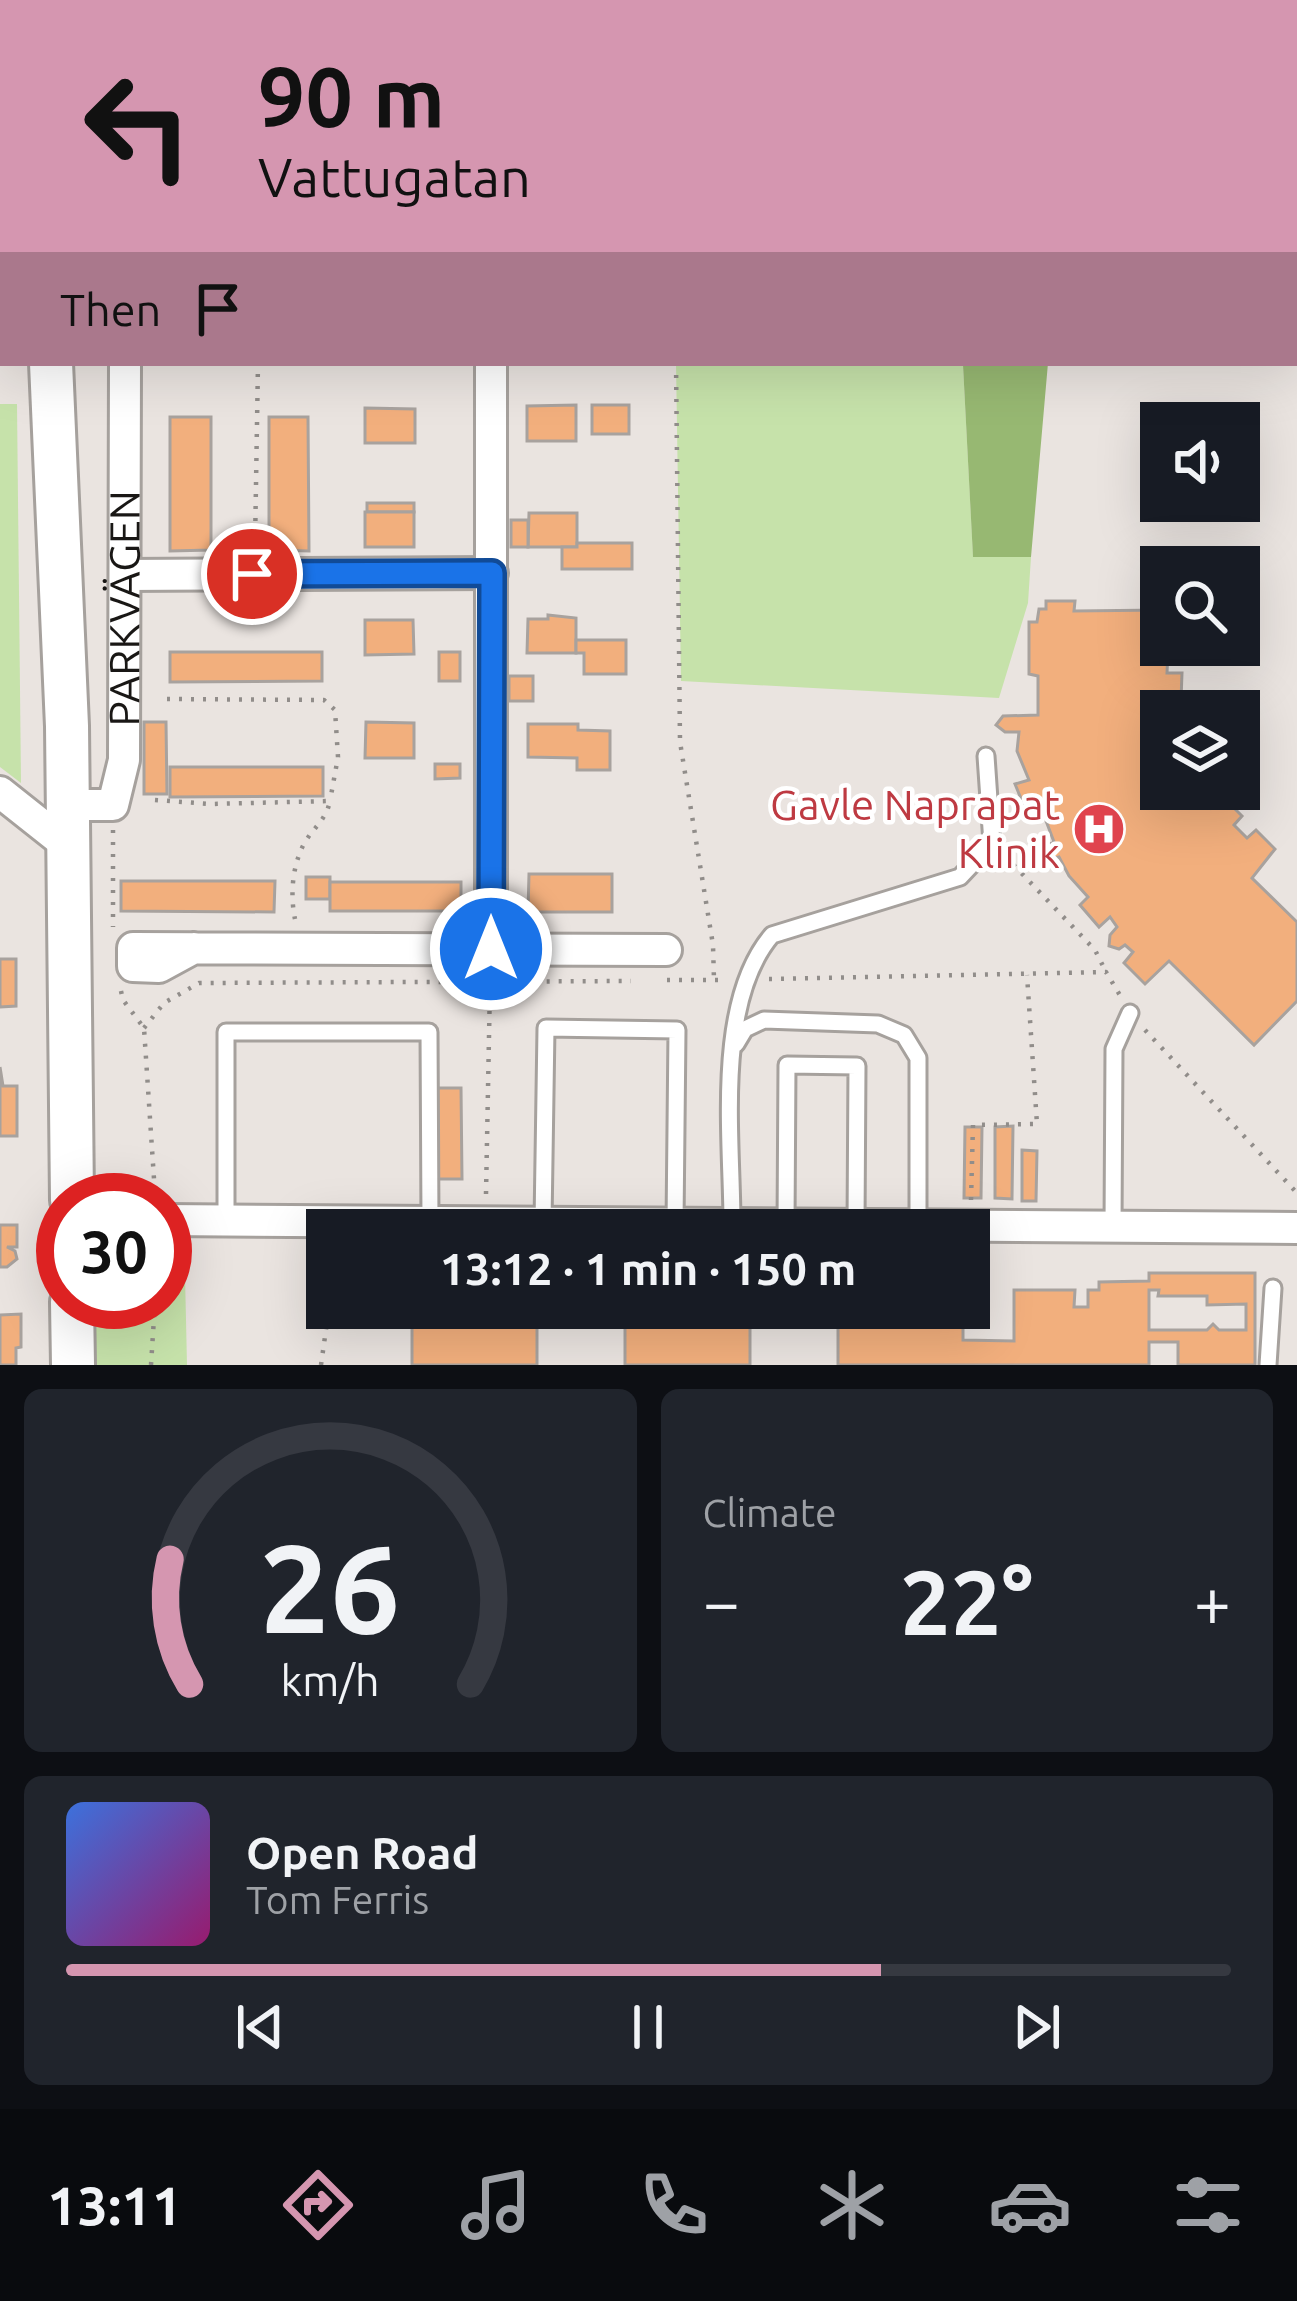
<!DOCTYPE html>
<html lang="en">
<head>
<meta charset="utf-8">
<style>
  :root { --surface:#171b24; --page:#20242c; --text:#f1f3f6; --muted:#9ea1a6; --line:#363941; --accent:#d596b0 }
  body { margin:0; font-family:Ubuntu,sans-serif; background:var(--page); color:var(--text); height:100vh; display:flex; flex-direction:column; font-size:45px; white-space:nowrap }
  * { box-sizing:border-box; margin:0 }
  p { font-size:39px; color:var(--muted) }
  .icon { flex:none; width:66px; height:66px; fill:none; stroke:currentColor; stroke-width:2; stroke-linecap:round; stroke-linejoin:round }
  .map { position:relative; height:1365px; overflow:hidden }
  .sheet { display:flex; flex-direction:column; gap:24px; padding:24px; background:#0d0f14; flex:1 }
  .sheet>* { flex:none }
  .banner { position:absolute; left:0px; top:0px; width:1299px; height:366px; box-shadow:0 12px 48px #0002; background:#d596b0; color:#111; overflow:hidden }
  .buttons { position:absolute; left:1140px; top:402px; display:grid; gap:24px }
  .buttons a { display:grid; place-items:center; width:120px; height:120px; border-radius:0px; background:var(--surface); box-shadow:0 12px 48px #0002; font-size:60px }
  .speed { position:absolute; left:36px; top:1173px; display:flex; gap:24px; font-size:60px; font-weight:700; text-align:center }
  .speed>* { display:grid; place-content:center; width:156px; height:156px; border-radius:50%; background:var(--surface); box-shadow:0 12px 48px #0002; line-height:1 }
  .speed .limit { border:18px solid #d22; background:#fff; color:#111 }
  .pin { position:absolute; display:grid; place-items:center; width:102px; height:102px; color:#fff; margin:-51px; border:6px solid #fff; border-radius:50%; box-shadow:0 3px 12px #0007 }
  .me { position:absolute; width:132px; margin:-66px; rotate:0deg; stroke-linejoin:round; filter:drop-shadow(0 0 9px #0008) }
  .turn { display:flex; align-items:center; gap:42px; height:252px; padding:0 60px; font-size:54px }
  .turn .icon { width:156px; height:156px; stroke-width:2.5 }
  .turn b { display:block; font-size:84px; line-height:102px }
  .then { display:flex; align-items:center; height:114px; padding:0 60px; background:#0003; gap:24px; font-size:45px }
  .big { font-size:90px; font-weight:700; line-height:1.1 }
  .sheet .widget { flex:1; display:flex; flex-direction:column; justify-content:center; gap:18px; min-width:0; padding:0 42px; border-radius:18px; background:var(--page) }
  .sheet .dial { align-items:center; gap:0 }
  .dial svg { height:312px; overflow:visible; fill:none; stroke:var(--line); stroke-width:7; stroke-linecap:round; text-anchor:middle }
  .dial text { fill:var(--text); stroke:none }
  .song { display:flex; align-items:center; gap:36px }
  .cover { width:144px; height:144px; border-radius:18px; background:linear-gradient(135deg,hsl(220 70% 55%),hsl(320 70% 35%)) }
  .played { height:12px; border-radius:6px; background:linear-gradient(90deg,var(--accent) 70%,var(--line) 70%) }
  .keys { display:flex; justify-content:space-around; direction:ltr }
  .heat { display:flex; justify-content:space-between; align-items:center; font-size:66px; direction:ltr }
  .sheet .tiles { flex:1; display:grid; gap:24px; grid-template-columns:1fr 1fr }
  .widget:last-child { grid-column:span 2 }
  .trip { position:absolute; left:306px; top:1209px; width:684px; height:120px; border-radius:0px; background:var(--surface); box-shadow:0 12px 48px #0002; font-weight:700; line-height:120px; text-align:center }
  .menu { display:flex; height:192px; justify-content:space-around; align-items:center; background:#090b0e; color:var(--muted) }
  .menu .icon { width:84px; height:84px }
  .menu .active { color:var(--accent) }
  .menu b { font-size:54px; color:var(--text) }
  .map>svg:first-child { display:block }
  .green { fill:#c6e2aa }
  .forest { fill:#97b872 }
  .building { fill:#f2af7d; stroke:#a8a29e; stroke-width:3; fill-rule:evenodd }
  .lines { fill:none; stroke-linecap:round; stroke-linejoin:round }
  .lane-casing { stroke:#a6a19d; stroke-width:21 }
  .street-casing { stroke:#a6a19d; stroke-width:36 }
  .secondary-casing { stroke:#a6a19d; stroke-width:48 }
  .path { stroke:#918d8a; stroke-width:4.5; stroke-dasharray:3 9; stroke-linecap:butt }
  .lane { stroke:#fff; stroke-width:15 }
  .street { stroke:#fff; stroke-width:30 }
  .secondary { stroke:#fff; stroke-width:42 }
  .route-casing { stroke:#114b97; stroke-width:30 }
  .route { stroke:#1a73e8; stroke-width:21 }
  .labels { text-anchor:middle; stroke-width:9; stroke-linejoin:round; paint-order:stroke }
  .street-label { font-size:42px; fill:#191715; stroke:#fff }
  .health-label { font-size:42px; fill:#be3a42; stroke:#fff; text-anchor:end }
</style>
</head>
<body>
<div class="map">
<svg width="1297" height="1365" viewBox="0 0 1297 1365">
  <rect width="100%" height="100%" fill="#eae4e0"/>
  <g class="green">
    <polygon points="676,363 963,365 973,556 1031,557 1028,603 999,698 681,681"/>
    <polygon points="0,404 17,404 21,783 0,767"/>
    <polygon points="184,1229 187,1365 92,1365 92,1302 165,1302 165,1232"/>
  </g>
  <polygon class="forest" points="952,363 1048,363 1031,557 973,557 963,365"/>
  <g class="building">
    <polygon points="576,405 576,441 527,441 527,406"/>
    <rect x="592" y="405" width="37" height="29"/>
    <polygon points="365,408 415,409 415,443 365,443"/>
    <polygon points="170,417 211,417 211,550 170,551"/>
    <polygon points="269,417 308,417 309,551 269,550"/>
    <rect x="367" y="503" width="47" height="9"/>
    <rect x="365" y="512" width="49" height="35"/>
    <polygon points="529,513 577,513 577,547 528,547"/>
    <rect x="511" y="520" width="17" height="27"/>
    <polygon points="577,543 632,543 632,569 562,569 562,547 577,547"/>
    <polygon points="1046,601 1075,601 1074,611 1161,610 1161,645 1183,645 1183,650 1168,651 1167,673 1182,673 1181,700 1168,701 1169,711 1161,711 1161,789 1195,789 1211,808 1223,797 1242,816 1234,825 1247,838 1256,830 1275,849 1252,878 1297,922 1297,1001 1254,1045 1169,961 1145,984 1124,963 1133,952 1125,945 1119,949 1109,946 1110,935 1117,927 1110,917 1099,927 1080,905 1088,897 1069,876 1059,857 1039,862 1038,849 1054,842 1040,805 1026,811 1015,784 1029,780 1017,751 1019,732 1005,732 996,725 1003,716 1038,715 1038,676 1029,674 1029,622 1037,622 1039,609 1046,609"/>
    <polygon points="548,615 576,618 576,653 527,653 528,619 548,619"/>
    <polygon points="365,620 413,620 414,654 365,655"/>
    <polygon points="576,640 626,640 626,674 584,674 584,653 576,653"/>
    <polygon points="170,652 322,652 322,681 170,682"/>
    <rect x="439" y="652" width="21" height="29"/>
    <rect x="509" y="676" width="24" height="25"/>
    <polygon points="144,722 166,722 167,794 144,794"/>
    <polygon points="366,722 414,723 414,758 365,758"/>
    <polygon points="528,724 578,724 578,730 610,731 610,770 577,770 577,758 528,757"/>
    <polygon points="435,764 460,764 460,778 435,779"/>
    <polygon points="170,767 323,767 323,796 170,797"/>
    <polygon points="529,874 612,874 612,912 528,912"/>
    <rect x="306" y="877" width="24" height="22"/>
    <polygon points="121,881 275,881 274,912 121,911"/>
    <rect x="330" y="882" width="131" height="29"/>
    <polygon points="0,959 16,959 16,1006 0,1007"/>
    <polygon points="0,1067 3,1086 17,1086 17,1136 0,1136"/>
    <polygon points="436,1088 461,1088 462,1179 437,1179"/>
    <polygon points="1013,1126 1012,1199 995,1198 995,1127"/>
    <polygon points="965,1127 982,1127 981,1198 964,1198"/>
    <polygon points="1022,1150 1037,1151 1036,1201 1022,1201"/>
    <polygon points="0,1225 17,1225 17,1247 7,1247 15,1251 17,1259 7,1267 0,1267"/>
    <path d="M1149 1273H1255V1365H1178V1342H1149V1365H838V1308H963V1340L1014 1341V1290H1075L1074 1307H1088V1290H1099V1282L1149 1281ZM1149 1290H1159L1158 1296H1207V1305L1246 1304V1330H1219L1213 1324 1207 1330H1149Z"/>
    <rect x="412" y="1308" width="125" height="57"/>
    <rect x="625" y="1308" width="125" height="57"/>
    <polygon points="21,1314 21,1347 16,1348 16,1365 0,1365 0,1315"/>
  </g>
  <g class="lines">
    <g class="lane-casing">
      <g id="lane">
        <polyline points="736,1044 745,1029 764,1020 878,1024 904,1035 918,1058 918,1226"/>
        <polyline points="226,1220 226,1032 429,1032 430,1222"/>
        <polyline points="543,1223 546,1028 677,1030 675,1224"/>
        <path d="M732 1224C732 1138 714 1003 772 935L960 877 992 843 986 756"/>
        <polyline points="786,1225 787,1065 857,1066 856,1225"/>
        <polyline points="1113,1227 1114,1049 1130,1013"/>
        <polyline points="1268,1365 1273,1288"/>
      </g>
    </g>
    <g class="street-casing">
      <g id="street">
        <polyline points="123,0 123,3"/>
        <polyline points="503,3 505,0"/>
        <polyline points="0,251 3,251"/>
        <polyline points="125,575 492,573"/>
        <polyline points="0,792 68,846"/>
        <path id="s1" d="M68 805H113L124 760 125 363"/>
        <path d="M194 948 159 967 133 966V948C311 948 489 949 666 950"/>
        <polyline points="491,949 491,363"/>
        <polyline points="165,1220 1297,1228"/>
      </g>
    </g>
    <g class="secondary-casing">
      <g id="secondary">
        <polyline points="32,0 33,3"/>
        <polyline points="51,363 67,726 72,1200"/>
        <polyline points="72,1302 73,1365"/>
      </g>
    </g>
    <g class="path">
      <polyline points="439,0 448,3"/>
      <polyline points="1112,0 1115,3"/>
      <polyline points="1296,135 1297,136"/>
      <polyline points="676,363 680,742 713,945 714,980"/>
      <polyline points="255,545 258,363"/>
      <polyline points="167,699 324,700 335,710 338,757 330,801"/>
      <path d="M155 800 211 804 330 801C326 820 314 827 305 842 292 865 290 895 295 919"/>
      <polyline points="113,830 113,927"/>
      <polyline points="1005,856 1095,950 1106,972"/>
      <polyline points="769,979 1106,972 1121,997"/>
      <polyline points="667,980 727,980"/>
      <polyline points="121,991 123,1000 144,1028 155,1194"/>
      <polyline points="144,1028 164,1003 199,983 631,981"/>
      <polyline points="1145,1030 1297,1193"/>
      <polyline points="486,1194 490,984"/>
      <polyline points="971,1200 973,1125 1037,1124 1027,975"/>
      <polyline points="49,1275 50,1226"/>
      <polyline points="151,1365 155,1302"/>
      <polyline points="321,1365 329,1308"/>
    </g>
    <use href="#lane" class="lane"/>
    <use href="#street" class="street"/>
    <use href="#secondary" class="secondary"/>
  </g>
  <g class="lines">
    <g class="route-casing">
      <polyline id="route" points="252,574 492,573 491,949"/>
    </g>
    <use href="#route" class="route"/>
  </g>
  <defs>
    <g id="hospital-disc" transform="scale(2.7)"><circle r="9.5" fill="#e0444e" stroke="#fff"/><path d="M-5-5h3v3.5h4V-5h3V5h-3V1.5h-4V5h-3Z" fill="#fff"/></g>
  </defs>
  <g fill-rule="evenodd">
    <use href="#hospital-disc" x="1099" y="829"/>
  </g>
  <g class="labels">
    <g class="street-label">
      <text dy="15" stroke="none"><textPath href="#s1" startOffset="243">PARKVÄGEN</textPath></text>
    </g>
    <g class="health-label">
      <text x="1060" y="820">Gavle Naprapat<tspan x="1060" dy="48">Klinik</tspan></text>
    </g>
  </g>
</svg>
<div class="buttons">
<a><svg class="icon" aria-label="sound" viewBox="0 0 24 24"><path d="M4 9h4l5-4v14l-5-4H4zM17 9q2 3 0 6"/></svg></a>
<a><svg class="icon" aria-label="search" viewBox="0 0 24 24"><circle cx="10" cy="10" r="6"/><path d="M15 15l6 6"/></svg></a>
<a><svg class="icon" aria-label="layers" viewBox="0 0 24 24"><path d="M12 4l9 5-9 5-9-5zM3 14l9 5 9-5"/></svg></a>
</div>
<div class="speed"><div class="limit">30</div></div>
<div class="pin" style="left:252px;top:574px;background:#d93025"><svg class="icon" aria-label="arrive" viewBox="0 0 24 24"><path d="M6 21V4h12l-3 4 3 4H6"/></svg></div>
<svg class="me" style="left:491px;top:949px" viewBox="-20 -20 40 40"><circle r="17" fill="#1a73e8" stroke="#fff" stroke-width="3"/><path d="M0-11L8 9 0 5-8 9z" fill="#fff"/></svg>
<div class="trip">13:12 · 1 min · 150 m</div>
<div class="banner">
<div class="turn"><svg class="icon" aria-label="left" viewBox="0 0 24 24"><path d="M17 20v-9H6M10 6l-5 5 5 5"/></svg><div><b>90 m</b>Vattugatan</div></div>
<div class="then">Then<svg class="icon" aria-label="arrive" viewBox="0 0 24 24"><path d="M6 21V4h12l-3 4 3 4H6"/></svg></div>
</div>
</div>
<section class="sheet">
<div class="tiles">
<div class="widget dial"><svg viewBox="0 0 100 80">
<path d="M14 69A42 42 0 1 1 86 69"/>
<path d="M14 69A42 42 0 0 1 9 37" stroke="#d596b0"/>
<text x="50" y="56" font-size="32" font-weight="700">26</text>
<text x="50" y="72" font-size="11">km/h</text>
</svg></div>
<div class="widget"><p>Climate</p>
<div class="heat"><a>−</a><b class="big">22°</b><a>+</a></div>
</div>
<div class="widget">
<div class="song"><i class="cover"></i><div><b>Open Road</b><p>Tom Ferris</p></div></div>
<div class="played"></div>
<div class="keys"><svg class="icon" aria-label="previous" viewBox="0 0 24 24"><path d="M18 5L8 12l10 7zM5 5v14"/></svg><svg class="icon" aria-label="pause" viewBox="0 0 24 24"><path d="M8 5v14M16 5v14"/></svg><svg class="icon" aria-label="next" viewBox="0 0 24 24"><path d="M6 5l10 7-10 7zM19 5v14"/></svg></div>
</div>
</div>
</section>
<nav class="menu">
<b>13:11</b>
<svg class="icon active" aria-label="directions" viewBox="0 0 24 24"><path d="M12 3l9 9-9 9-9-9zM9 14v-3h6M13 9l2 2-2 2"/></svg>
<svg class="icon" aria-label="music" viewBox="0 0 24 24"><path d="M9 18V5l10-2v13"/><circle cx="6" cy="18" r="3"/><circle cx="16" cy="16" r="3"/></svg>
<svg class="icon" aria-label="phone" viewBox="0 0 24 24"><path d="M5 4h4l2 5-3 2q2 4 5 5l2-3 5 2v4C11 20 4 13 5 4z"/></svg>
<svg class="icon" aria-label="climate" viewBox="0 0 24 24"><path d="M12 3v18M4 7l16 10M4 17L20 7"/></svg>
<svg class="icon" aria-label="car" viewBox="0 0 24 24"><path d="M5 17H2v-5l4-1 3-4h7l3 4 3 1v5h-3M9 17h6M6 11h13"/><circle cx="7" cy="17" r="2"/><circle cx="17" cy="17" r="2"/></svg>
<svg class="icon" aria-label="filters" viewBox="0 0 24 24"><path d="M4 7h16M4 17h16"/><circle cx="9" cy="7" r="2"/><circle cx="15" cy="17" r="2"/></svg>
</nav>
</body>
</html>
